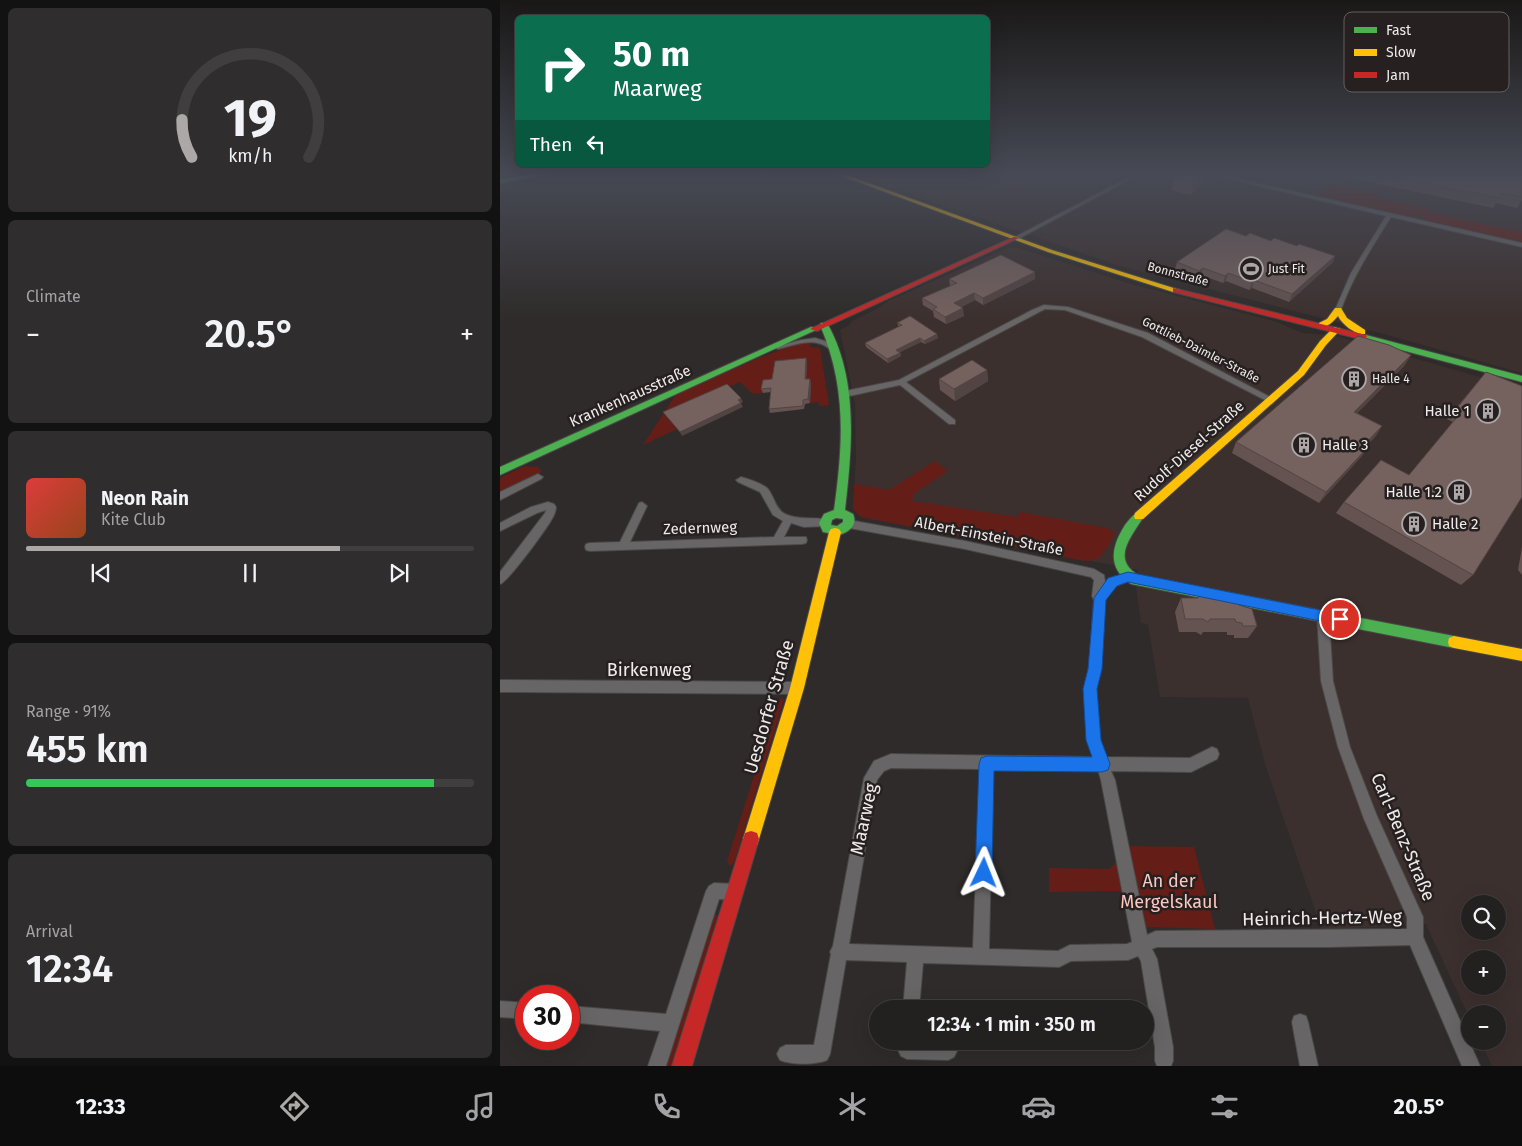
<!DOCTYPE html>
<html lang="en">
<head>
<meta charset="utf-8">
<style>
  :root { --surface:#232020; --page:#2f2d2d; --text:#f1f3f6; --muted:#a3a3a5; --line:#403e3e; --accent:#aca8a7 }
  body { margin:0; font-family:"Fira Sans",sans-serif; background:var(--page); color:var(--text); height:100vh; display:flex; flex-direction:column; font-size:19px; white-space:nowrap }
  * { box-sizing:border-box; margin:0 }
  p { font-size:16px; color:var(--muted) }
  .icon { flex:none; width:28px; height:28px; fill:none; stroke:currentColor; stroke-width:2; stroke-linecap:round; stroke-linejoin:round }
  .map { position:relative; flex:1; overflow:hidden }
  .details { display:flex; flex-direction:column; gap:8px; padding:8px; background:#131212; width:500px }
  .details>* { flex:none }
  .banner { position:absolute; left:15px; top:15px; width:475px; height:152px; border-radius:8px; box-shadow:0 5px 20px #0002,0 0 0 1px var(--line); background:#0b6e4f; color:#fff; overflow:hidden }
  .fabs { position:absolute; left:961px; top:895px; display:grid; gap:10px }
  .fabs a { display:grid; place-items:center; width:45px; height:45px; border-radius:50%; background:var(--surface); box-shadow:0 5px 20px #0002,0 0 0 1px var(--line); font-size:25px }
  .speed { position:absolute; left:15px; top:985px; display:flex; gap:10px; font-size:25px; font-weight:700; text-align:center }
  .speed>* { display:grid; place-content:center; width:65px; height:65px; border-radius:50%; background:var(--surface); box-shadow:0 5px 20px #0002,0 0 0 1px var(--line); line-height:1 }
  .speed .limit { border:8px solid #d22; background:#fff; color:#111 }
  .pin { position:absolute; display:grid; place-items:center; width:42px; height:42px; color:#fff; margin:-21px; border:2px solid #fff; border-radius:50%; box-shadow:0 1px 5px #0007 }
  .me { position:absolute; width:55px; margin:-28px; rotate:2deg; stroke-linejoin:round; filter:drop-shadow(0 0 4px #0008) }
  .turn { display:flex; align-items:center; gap:18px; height:105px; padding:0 15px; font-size:22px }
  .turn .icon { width:65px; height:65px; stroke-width:2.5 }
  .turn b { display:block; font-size:35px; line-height:42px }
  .then { display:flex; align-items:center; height:48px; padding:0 15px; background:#0003; gap:10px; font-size:19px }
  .big { font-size:38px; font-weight:600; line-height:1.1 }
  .details .widget { flex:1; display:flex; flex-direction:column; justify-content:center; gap:8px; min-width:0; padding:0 18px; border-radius:8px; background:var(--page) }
  .details .dial { align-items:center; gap:0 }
  .dial svg { height:130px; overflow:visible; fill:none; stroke:var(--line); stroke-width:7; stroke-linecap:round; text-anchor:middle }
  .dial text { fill:var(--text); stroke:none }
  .song { display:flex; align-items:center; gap:15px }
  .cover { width:60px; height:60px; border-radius:8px; background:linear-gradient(135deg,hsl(0 70% 55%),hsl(20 70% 35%)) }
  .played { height:5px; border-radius:2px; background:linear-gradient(90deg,var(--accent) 70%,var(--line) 70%) }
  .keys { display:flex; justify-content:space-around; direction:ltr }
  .heat { display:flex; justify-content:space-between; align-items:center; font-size:28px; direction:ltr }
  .charge { height:8px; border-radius:4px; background:linear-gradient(90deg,#34c759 91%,var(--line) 0) }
  .trip { position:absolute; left:369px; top:1000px; width:285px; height:50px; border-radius:25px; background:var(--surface); box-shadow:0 5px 20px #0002,0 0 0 1px var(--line); font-weight:600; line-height:50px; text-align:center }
  .menu { display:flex; height:80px; justify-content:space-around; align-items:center; background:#0e0d0d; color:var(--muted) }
  .menu .icon { width:35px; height:35px }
  .menu .selected { color:var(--accent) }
  .menu b { font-size:22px; color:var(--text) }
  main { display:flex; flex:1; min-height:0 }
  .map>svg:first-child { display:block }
  .built { fill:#3c302e; fill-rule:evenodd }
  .green { fill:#641e17 }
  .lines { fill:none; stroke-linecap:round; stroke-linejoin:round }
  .street-casing { stroke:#4a4747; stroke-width:2 }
  .fast-casing { stroke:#4a4747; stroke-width:2 }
  .slow-casing { stroke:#4a4747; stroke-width:2 }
  .jam-casing { stroke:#4a4747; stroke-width:2 }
  .street { fill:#676565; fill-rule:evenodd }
  .fast { fill:#4caf50; fill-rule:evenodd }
  .slow { fill:#ffc107; fill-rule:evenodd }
  .jam { fill:#c62828; fill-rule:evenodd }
  .wall { fill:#655351 }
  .shaded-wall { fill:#524442 }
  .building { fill:#75615e; stroke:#524442 }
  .route { fill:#1a73e8; stroke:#114b97 }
  .labels { text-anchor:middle; stroke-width:5; stroke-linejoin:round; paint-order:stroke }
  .far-poi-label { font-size:12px; fill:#efebea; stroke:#262120; text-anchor:start }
  .far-street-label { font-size:12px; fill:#efebea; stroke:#262120 }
  .street-label { font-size:15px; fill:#efebea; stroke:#262120 }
  .poi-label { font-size:15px; fill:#efebea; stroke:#262120; text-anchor:end }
  .near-street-label { font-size:18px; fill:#efebea; stroke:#262120 }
  .near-park-label { font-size:18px; fill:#fbc8bf; stroke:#262120 }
  .key { fill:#262120; stroke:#625e5d; stroke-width:1 }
  .key-label { font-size:14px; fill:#efebea }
</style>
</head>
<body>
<main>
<section class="details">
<div class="widget dial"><svg viewBox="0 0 100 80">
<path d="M14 69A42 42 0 1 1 86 69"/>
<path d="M14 69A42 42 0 0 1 8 46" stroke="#aca8a7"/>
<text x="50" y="56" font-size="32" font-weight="700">19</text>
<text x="50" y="72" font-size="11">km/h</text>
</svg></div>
<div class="widget"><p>Climate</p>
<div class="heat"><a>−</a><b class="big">20.5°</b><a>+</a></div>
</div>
<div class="widget">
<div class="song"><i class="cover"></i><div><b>Neon Rain</b><p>Kite Club</p></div></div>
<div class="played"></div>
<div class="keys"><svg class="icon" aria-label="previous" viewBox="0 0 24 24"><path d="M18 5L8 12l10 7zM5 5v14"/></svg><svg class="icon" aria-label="pause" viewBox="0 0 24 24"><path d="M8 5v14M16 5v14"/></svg><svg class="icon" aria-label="next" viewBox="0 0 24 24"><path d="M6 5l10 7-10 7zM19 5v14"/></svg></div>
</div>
<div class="widget"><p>Range · 91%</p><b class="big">455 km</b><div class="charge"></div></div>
<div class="widget"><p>Arrival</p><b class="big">12:34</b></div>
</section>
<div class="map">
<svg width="1022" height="1066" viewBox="0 0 1022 1066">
  <rect width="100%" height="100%" fill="#2f2b2a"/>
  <g class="built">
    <polygon points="347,172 1022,172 1022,373 884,334 620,266"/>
    <path d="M510 247 519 248 631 284 777 322 802 333 836 336 1022 389V1066H992L980 1041H998V1014H970V1019L926 924 822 930 766 767 748 698 660 697 648 624 641 623 636 587 638 570 361 517 354 511 353 506 356 459 355 404 340 330 348 326 352 321 377 309 388 301ZM970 904H998V931H970ZM970 959H998V986H970Z"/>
  </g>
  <g class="green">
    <polygon points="830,184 881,195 880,198 929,209 928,212 1022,232 1022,242 920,219 922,215 917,214 914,217 818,196 827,185"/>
    <polygon points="311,342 310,347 320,348 329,405 319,406 319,402 310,403 311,383 274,382 263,393 253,394 240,382 166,416 177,429 143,445 176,394 252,361 298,343"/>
    <path d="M435 461 448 471 415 493 412 501 518 517 520 512 607 528 615 533C607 548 603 562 584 561L361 517 354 511V484L389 490Z"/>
    <polygon points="25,466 38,467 42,472 0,492 0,478"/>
    <polygon points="280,698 284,700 235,860 232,865 229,865 227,861 278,700"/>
    <polygon points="625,846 694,847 715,929 647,927 637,914"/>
    <polygon points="616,861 622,891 549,892 549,868 610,869"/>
    <polygon points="214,913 218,916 172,1066 163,1066"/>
  </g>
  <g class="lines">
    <g class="street-casing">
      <g id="street">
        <polygon points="639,172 644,172 518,239 513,238"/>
        <path d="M701 172H708L1022 243V247L891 217C872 247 853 276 841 310L838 312 835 310 851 273 886 216 703 173Z"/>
        <polygon points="544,305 568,307 648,333 774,399 773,401 767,401 642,337 565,310 545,309 406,382 455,420 455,424 449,424 400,385 345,397 341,394 345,391 399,380 532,310"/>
        <path d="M315 338 331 343 339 350 335 352C330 350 327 346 321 344 308 339 291 346 278 349L274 347 301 340Z"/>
        <polygon points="38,474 43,477 41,479 0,500 0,492"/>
        <path d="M241 477C248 479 261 483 267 488 274 495 275 509 285 514 299 521 314 516 328 520L330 523 328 526 304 527 291 523 284 537H306L307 540 306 543 302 544 90 551 86 550 85 547 86 544 90 543 120 542 139 503 142 502 147 506 130 542 274 537 283 521 273 515 260 492 238 482 236 480Z"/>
        <path d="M48 502 54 504 56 507C56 509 55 513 54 515 50 525 8 582 0 584V572L45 513 46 510 37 513 0 531V523L31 507Z"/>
        <path d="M349 520 465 541 594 569 604 575 605 582 628 573 632 574 633 577 632 580 613 587 605 599 601 669 596 689 599 739 606 757 690 758 712 747 717 749 719 754 717 759 691 772 611 771 615 780 647 935 656 931 907 929V917L864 819 838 747 821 681 817 616 819 613 823 611 827 613 829 616 833 681 850 747 877 816 923 917V937L980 1066H962L910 945 829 947H657L652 949 657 959 673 1047V1061L671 1066H657L655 1061V1047L641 961 638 956 628 960 571 961 559 967 423 963 419 1009H403L407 962 346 960 330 1054 327 1060C315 1065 292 1065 280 1060L277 1054 280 1048 286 1045H314L331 954 330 952 333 946 364 778 374 761 391 754 593 757 587 739 584 689 589 669 594 600 592 596 594 580 591 577 465 549 349 528 346 527 344 524 346 521ZM391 768 480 769 473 948 349 944 377 780 384 771ZM493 769 598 770 601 780 632 942 627 944 570 945 558 951 489 949Z"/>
        <polygon points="0,680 297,682 301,684 303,688 301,692 297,694 0,692"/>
        <polygon points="214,883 235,884 240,887 243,892 240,897 235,900 219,899 166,1066 148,1066 160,1031 69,1022 69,1006 166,1014 206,891 209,886"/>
        <polygon points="0,1001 26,1003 26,1019 0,1017"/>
        <polygon points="800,1014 806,1016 808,1022 818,1066 800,1066 792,1022 794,1016"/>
        <polygon points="399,1041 448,1042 454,1045 457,1051 454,1057 448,1060 407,1059 401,1056 398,1050"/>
      </g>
    </g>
    <g class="fast-casing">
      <g id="fast">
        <polygon points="48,172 59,172 0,183 0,179"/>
        <path d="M321 323H327C359 379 352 449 345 510L353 514C358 525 349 532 339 535L323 532 319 523 324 514 334 510C343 445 347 387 320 325ZM336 518 343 519V522L337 526 331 525 332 520Z"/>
        <polygon points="311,327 318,329 0,475 0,467"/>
        <polygon points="860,335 866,335 1022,376 1022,382 860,339"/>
        <path d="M639 512 644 516C633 535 610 558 638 575L954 636 959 638 960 642 959 646 954 648 631 584C607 568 611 547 625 525 629 520 633 514 639 512Z"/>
      </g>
    </g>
    <g class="slow-casing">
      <g id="slow">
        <polygon points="331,172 338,172 552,250 680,290 673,292 548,252"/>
        <path d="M835 308H841L847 318 865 330V334C855 335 842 324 838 316 833 322 827 328 819 327V323L827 319Z"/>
        <polygon points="834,327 841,329 826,345 804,375 643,519 635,519 634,516 635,513 798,371 820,341"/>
        <polygon points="335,528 339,529 341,532 304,688 259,839 257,845 251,847 245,845 243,839 290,688 329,532 331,529"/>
        <polygon points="954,636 1022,649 1022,661 954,648 949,646 948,642 949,638"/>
      </g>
    </g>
    <g class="jam-casing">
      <g id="jam">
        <polygon points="514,237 519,238 317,331 310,329"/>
        <polygon points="673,288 866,335 867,337 860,339 673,292"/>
        <polygon points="251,831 257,833 259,839 192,1066 172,1066 243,839 245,833"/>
      </g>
    </g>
    <use href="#street" class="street"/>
    <use href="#fast" class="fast"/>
    <use href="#slow" class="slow"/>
    <use href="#jam" class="jam"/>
  </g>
  <g class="wall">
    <polygon points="822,172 1017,172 1022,173 1022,200 1017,208 996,203 993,208"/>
    <polygon points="674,177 704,183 691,195 671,190"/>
    <polygon points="746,236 797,246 835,256 832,263 789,302 752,288 749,290 726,281 723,283 701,275 697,278 675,269 677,262"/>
    <polygon points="449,279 535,279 483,305 475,300 461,307 464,316 446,324 434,317 433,311 423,305 422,298 450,286"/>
    <polygon points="397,323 438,338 425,344 421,342 400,352 401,356 388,363 366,347 365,343 399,327"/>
    <polygon points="911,355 904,366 857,413 882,426 875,437 867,445 869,446 861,457 819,503 732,453 736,442"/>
    <polygon points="306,358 307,362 306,379 311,383 310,403 305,404 304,409 270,413 269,409 271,392 263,393 261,389"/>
    <polygon points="487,370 488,381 455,401 440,390 439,379"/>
    <polygon points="986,372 973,575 961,585 836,513 844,502 909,475 953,422 947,419"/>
    <polygon points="1022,547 1022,575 1018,570"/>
    <polygon points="681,598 713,599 730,602 739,605 757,626 748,638 734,638 734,635 727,635 727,632 703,632 701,635 696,632 679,632 675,612"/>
  </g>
  <g class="shaded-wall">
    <polygon points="706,172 707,172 704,183 691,195 694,182"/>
    <polygon points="835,256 832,263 789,302 792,294"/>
    <polygon points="703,268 701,275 697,278 699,271"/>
    <polygon points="535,272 535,279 483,305 483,298"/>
    <polygon points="728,273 726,281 723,283 725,276"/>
    <polygon points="754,280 752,288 749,290 752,282"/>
    <polygon points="474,293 475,300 455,310 454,303"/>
    <polygon points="463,308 464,316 446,324 445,317"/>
    <polygon points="437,334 438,338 425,344 424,341"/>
    <polygon points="420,338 421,342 397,353 396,350"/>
    <polygon points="400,353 401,356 388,363 387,359"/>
    <polygon points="911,355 904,366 847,423 854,412"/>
    <polygon points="306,358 307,362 306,383 305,379"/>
    <polygon points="487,370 488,381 455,401 454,389"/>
    <polygon points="310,379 311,383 310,403 308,399"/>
    <polygon points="241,398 243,402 239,404 238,400"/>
    <polygon points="241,403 243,407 182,436 180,432"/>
    <polygon points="882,426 875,437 858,455 865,444"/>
    <polygon points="869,446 861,457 819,503 826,492"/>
  </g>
  <g class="building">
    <polygon points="681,172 706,172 694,182 674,177"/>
    <polygon points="872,172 1017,172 1022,173 1022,197 1001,193 1000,198"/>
    <polygon points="726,229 746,236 750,233 771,241 774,238 797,246 799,244 835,256 792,294 754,280 752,282 728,273 725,276 703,268 699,271 677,262"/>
    <polygon points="501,255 535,272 483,298 474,293 454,303 463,308 445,317 433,309 437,307 422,298 457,283 449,279"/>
    <polygon points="410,316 437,334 424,341 420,338 396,350 400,353 387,359 365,343 402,325 397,323"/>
    <polygon points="858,336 889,345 911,355 854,412 882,426 865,444 869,446 826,492 736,442"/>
    <polygon points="306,358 305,379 310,379 308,399 303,400 303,406 269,409 271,388 261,389 263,380 272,379 275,361"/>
    <polygon points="472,360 487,370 454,389 439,379"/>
    <polygon points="986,372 1022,386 1022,497 973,575 844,502 881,460 909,475 962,411 957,408"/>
    <polygon points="227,384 241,398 238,400 241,403 180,432 163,412"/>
    <polygon points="707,595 713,599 730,599 730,602 738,602 739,605 752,609 757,626 743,626 742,623 736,622 735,619 710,619 708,622 703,619 685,619 681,598 698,598 700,596"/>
  </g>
  <linearGradient id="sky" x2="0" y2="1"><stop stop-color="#1a1817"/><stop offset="0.54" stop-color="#474a55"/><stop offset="1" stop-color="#474a55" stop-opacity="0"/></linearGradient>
  <rect width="1022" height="321" fill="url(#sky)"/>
  <polygon class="route" points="628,572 840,614 845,615 847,619 845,623 840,625 628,582 617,586 606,600 602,669 597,689 601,740 610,764 608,770 602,772 494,771 492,873 490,879 484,882 478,879 475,873 479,764 481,758 487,756 592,757 586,740 583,689 588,669 594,598 608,578"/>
  <defs>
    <g id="stadium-ring" transform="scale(1.25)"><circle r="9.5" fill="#262120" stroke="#aca8a7" stroke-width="1.5"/><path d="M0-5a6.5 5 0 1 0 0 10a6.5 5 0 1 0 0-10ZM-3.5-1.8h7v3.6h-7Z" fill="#aca8a7"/></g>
    <g id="building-ring" transform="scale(1.25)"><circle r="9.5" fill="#262120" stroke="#aca8a7" stroke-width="1.5"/><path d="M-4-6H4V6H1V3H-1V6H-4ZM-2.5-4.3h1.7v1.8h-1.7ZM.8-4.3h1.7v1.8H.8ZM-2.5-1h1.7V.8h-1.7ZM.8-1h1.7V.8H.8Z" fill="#aca8a7"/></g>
  </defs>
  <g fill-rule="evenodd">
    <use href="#stadium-ring" x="751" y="269"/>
    <use href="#building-ring" x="854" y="379"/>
    <use href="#building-ring" x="988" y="411"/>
    <use href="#building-ring" x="804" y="445"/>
    <use href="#building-ring" x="959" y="492"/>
    <use href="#building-ring" x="914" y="524"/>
  </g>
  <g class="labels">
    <g class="far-poi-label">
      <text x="768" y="273">Just Fit</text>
      <text x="872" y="383">Halle 4</text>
    </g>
    <g class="far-street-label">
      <text transform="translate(678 274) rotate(15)" y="4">Bonnstraße</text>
      <text transform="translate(701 350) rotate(27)" y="4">Gottlieb-Daimler-Straße</text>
    </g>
    <g class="street-label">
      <text transform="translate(130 396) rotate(-24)" y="5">Krankenhausstraße</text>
      <text transform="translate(689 451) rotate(-42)" y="5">Rudolf-Diesel-Straße</text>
      <text transform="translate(200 528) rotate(-2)" y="5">Zedernweg</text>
      <text transform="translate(489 536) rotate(11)" y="5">Albert-Einstein-Straße</text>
    </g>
    <g class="poi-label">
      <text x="970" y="416">Halle 1</text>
      <text x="822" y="450" text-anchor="start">Halle 3</text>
      <text x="942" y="497">Halle 1.2</text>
      <text x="932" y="529" text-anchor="start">Halle 2</text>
    </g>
    <g class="near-street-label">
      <text x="149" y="676">Birkenweg</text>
      <text transform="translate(269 707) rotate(-74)" y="6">Uesdorfer Straße</text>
      <text transform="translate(364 819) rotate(-78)" y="6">Maarweg</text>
      <text transform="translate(903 837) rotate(67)" y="6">Carl-Benz-Straße</text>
      <text transform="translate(822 918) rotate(-1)" y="6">Heinrich-Hertz-Weg</text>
    </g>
    <g class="near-park-label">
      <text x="669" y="887">An der<tspan x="669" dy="21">Mergelskaul</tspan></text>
    </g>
  </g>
  <rect x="844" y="12" width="165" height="80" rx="8" class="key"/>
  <rect x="854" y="27" width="23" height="6" fill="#4caf50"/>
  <rect x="854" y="49" width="23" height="7" fill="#ffc107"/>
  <rect x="854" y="72" width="23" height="6" fill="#c62828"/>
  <g class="key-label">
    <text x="886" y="35">Fast</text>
    <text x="886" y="57">Slow</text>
    <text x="886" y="80">Jam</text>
  </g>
</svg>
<div class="fabs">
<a><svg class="icon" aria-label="search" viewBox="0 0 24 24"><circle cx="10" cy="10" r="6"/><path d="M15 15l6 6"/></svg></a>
<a>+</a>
<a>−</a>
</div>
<div class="speed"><div class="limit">30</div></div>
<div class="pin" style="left:840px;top:619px;background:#d93025"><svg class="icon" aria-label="arrive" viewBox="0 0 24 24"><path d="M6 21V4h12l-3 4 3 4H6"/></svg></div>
<svg class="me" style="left:484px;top:873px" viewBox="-20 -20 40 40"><path d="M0-17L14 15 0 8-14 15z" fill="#1a73e8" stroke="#fff" stroke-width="4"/></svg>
<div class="trip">12:34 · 1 min · 350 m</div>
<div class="banner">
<div class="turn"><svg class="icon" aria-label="right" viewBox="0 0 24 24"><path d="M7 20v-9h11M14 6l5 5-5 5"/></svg><div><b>50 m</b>Maarweg</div></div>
<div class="then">Then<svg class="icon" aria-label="left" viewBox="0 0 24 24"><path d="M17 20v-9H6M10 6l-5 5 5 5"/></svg></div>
</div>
</div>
</main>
<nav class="menu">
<b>12:33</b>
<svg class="icon selected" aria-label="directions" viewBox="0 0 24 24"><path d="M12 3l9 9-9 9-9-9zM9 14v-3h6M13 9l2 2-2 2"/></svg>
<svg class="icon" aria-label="music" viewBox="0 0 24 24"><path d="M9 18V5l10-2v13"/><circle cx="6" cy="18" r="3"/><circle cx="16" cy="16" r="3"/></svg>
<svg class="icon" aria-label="phone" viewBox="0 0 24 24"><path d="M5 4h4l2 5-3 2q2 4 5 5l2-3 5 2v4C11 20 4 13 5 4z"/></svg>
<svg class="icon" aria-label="climate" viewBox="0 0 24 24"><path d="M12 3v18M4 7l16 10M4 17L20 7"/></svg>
<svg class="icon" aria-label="car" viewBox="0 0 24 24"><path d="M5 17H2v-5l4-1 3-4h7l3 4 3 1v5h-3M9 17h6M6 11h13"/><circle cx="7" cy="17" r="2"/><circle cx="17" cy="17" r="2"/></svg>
<svg class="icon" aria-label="filters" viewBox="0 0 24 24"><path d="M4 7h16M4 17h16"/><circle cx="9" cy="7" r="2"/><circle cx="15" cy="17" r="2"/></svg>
<b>20.5°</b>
</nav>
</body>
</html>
